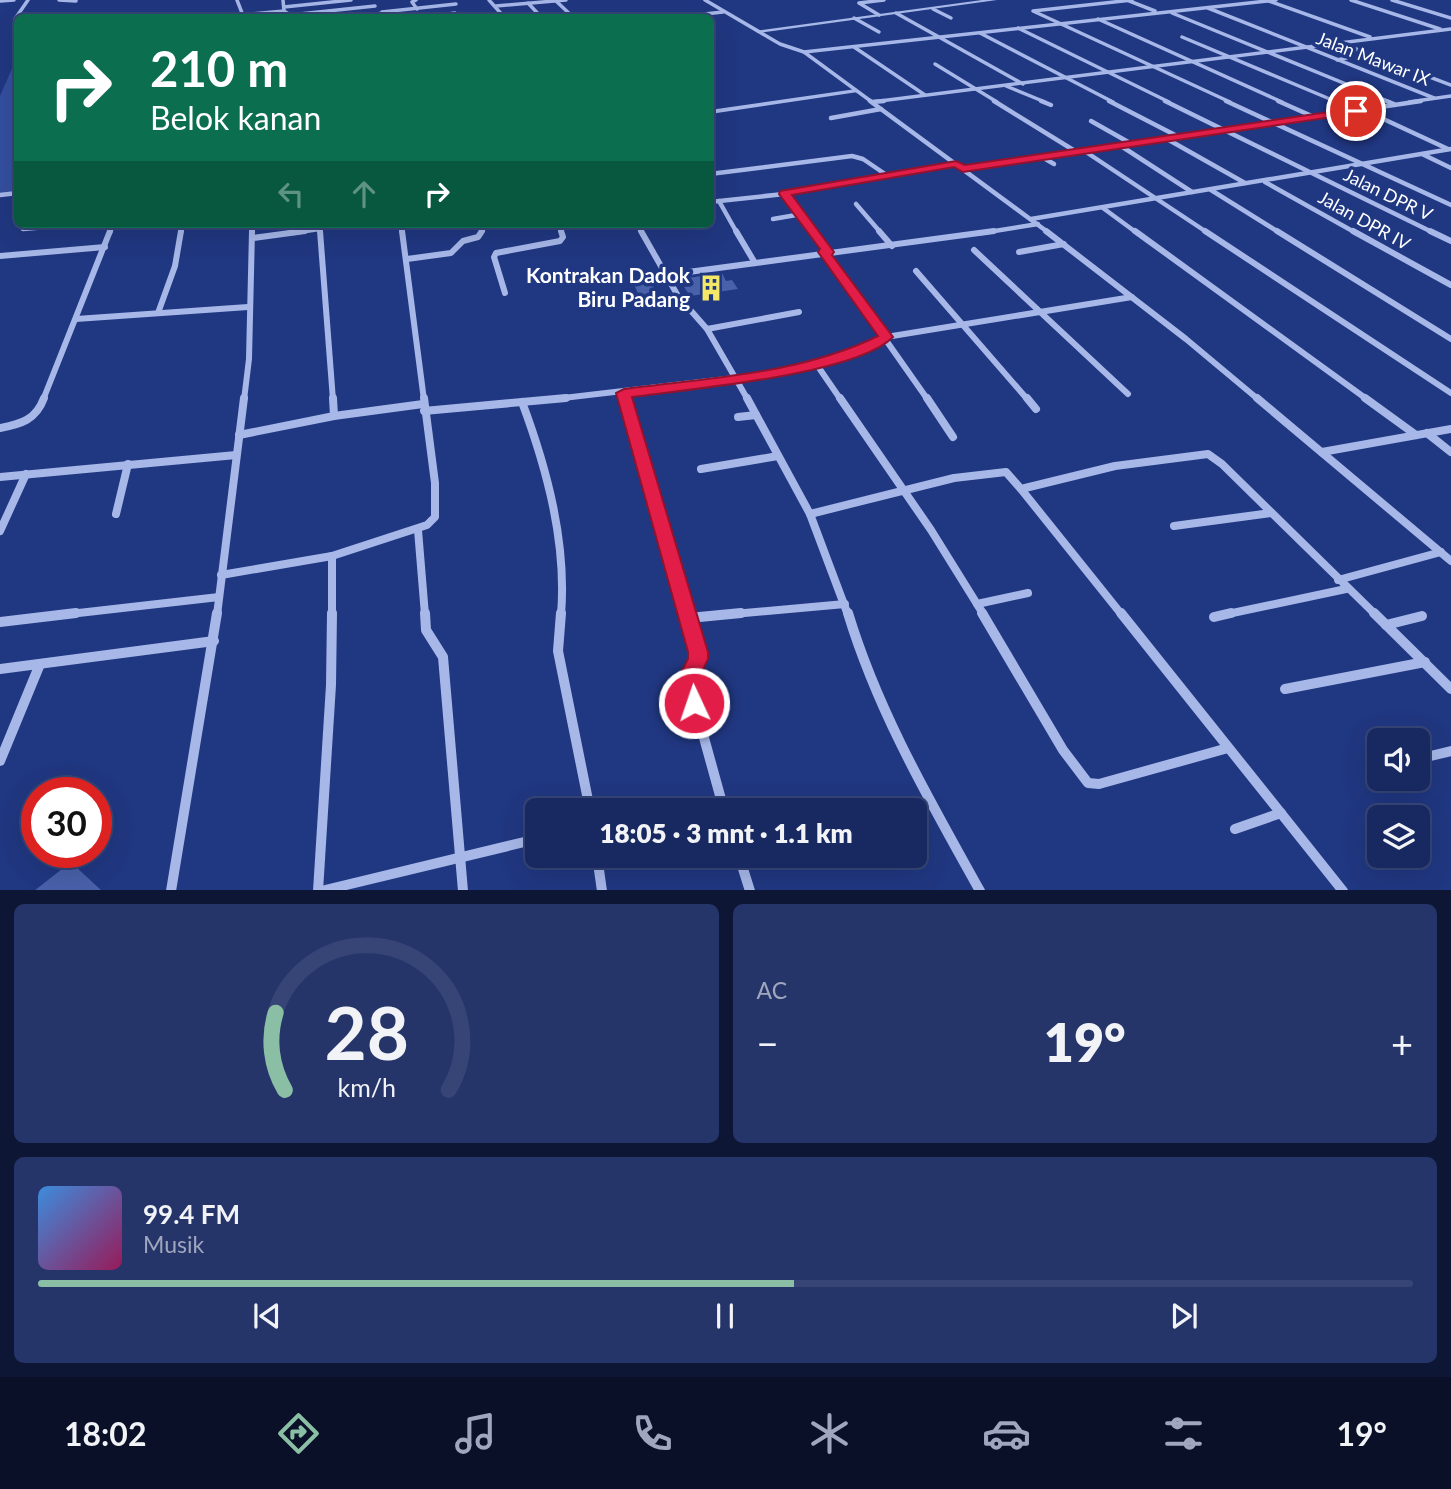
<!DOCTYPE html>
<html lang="id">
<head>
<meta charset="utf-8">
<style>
  :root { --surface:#182961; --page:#25356a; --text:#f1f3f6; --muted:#9fa6bd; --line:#364576; --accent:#8abfa5 }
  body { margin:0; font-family:Lato,sans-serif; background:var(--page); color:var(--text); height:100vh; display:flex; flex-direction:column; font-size:26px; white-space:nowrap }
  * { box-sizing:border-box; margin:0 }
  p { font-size:23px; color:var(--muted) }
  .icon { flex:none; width:38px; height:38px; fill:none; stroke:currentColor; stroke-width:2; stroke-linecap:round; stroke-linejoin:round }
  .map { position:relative; height:890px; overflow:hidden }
  .side { display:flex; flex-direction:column; gap:14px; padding:14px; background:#0d1735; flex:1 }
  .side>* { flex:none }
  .guide { position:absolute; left:14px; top:14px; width:700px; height:214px; border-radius:10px; box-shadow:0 7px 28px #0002,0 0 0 2px var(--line); background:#0b6e4f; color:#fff; overflow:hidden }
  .buttons { position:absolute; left:1367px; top:728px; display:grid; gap:14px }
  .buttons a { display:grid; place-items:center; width:63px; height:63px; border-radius:10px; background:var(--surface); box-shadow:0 7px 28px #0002,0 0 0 2px var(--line); font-size:35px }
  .speed { position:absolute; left:21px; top:777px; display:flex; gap:14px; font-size:35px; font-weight:700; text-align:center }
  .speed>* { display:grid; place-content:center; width:91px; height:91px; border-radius:50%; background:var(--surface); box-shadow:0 7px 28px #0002,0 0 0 2px var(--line); line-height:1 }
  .speed .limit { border:10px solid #d22; background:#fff; color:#111 }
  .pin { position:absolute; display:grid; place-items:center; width:60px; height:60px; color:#fff; margin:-30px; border:4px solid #fff; border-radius:50%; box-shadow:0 2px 7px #0007 }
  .me { position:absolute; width:77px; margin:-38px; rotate:357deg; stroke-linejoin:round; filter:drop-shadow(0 0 5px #0008) }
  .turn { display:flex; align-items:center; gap:24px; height:147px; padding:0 21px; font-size:32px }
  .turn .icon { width:91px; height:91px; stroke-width:2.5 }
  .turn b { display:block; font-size:49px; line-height:60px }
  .lanes { display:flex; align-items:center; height:66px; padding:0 21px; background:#0003; justify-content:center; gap:35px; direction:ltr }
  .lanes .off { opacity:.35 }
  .big { font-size:52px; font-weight:800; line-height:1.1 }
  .side .tile { flex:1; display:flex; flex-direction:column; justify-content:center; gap:10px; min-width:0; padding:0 24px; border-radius:10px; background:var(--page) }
  .side .dial { align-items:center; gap:0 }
  .dial svg { height:182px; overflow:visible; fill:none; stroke:var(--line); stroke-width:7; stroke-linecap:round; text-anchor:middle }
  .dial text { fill:var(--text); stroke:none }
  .song { display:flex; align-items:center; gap:21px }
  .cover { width:84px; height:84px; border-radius:10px; background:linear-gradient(135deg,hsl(210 70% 55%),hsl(330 70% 35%)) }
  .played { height:7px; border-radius:4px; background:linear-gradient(90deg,var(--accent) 55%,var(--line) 55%) }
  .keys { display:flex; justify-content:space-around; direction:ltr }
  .heat { display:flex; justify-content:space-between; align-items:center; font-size:38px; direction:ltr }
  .side .tiles { flex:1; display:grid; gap:14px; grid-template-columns:1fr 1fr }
  .tile:last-child { grid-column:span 2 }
  .trip { position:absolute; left:525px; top:798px; width:402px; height:70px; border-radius:10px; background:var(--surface); box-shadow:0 7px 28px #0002,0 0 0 2px var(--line); font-weight:800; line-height:70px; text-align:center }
  .menu { display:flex; height:112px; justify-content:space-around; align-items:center; background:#0a1027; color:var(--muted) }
  .menu .icon { width:49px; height:49px }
  .menu .selected { color:var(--accent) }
  .menu b { font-size:32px; color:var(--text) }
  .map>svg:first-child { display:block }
  .green { fill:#344f9f }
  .building { fill:#4961aa }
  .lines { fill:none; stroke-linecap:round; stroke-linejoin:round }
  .minor-far4 { stroke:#a6b7e8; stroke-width:3.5 }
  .minor-far3 { stroke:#a6b7e8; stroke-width:4.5 }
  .minor-far2 { stroke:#a6b7e8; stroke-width:6 }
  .minor-far1 { stroke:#a6b7e8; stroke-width:8 }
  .minor { stroke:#a6b7e8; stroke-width:10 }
  .tertiary { fill:#a6b7e8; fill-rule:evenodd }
  .route { fill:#e11d48; stroke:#92132f; stroke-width:2 }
  .labels { text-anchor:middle; stroke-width:7; stroke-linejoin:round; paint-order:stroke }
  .far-street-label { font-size:18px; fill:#fff; stroke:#203781 }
  .poi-label { font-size:21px; font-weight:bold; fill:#fff; stroke:#203781; text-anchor:end }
</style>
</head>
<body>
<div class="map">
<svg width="1451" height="891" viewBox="0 0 1451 891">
  <rect width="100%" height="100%" fill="#203781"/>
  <polygon class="green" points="17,29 17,192 0,195 0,96 17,57"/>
  <g class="building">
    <polygon points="722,273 726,281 732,280 738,289 690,296 684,287 692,286 688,278"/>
    <polygon points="650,280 661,303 643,305 633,282"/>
    <polygon points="76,867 102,891 34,891 62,869"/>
  </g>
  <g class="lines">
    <g class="minor-far4">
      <polyline points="59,0 76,1"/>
      <polyline points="237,0 244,18"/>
      <polyline points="283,0 284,11 290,15 375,6"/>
      <polyline points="416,0 412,2 417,9"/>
      <polyline points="489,0 505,18"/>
      <polyline points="705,0 780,44 804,52 872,102"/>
      <polyline points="1127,0 1155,11"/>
      <polyline points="1132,0 1033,11 1230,102"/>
      <polyline points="1351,0 1440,29"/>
      <polyline points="1392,0 1451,18"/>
      <polyline points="0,1 14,0"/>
      <polyline points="556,1 574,18"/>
      <polyline points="1269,1 1370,37"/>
      <polyline points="528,3 542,18"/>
      <polyline points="496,6 566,0"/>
      <polyline points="284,7 351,0"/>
      <polyline points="1208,8 1434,98"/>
      <polyline points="933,9 951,18"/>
      <polyline points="382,12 456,4"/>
      <polyline points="896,13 1023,84"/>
      <polyline points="1172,13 1390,102"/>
      <polyline points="879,15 859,3 884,0"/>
      <polyline points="207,18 284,11"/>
      <polyline points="348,18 383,13"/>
      <polyline points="419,18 455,13 460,18"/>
      <polyline points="668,18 723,12"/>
      <polyline points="854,18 879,32"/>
      <polyline points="15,19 28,0"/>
      <polyline points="1098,19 1282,102"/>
      <polyline points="1018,28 1169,102"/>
      <polyline points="980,33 1113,102"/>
      <polyline points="1182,37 1337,102"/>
      <polyline points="1340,43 1451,85"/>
      <polyline points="854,47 925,95"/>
      <polyline points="804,52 1276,0"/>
      <polyline points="1337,60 1351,57"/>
      <polyline points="935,64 997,102"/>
      <polyline points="1006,86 1045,102"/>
      <polyline points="872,102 1451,29"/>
      <polyline points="1409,102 1451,96"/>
    </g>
    <g class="minor-far3">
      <polyline points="870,101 1049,233"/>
      <polyline points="994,101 1075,151"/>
      <polyline points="1041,101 1051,105"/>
      <polyline points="1109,101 1177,136"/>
      <polyline points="1165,101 1434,233"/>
      <polyline points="1226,101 1451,205"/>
      <polyline points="1278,101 1314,117"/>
      <polyline points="1333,101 1355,110"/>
      <polyline points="1386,101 1394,104"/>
      <polyline points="872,102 884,101"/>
      <polyline points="1364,110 1448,149"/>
      <polyline points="831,118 881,109"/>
      <polyline points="1091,121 1130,143"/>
      <polyline points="1167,139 1245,183"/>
      <polyline points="1121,146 1192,192"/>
      <polyline points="1083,150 1208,233"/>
      <polyline points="1422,154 1451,168"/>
      <polyline points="1042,157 1054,164"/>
      <polyline points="964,169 1421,101"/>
      <polyline points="710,174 852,156 863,159 888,176"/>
      <polyline points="1265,182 1356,233"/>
      <polyline points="1211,190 1280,233"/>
      <polyline points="784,194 815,233"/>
      <polyline points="0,195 18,193"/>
      <polyline points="719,201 737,233"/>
      <polyline points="710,202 784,194 956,164"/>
      <polyline points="856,204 881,233"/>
      <polyline points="1103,208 1137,233"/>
      <polyline points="773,219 802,214"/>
      <polyline points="1031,219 1451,149"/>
      <polyline points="319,224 320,233"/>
      <polyline points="401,224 402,233"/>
      <polyline points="637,224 642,233"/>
      <polyline points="23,229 82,224"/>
      <polyline points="110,233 113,224"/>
      <polyline points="181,233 182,224"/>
      <polyline points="252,233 252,224"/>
      <polyline points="293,233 319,229"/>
      <polyline points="562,233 560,226 564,224"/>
      <polyline points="982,233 1038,224"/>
    </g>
    <g class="minor-far2">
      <polyline points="320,231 333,400"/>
      <polyline points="402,231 424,400"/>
      <polyline points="641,231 678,296 707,329 748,400"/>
      <polyline points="736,231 755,263"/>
      <polyline points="814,231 828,252"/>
      <polyline points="879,231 892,246"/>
      <polyline points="1046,231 1186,339 1259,400"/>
      <polyline points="1135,231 1368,400"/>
      <polyline points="1205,231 1451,393"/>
      <polyline points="1277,231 1451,339"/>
      <polyline points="1353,231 1451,285"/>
      <polyline points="1430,231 1451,241"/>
      <polyline points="253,238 305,231"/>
      <polyline points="974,250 1128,394"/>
      <polyline points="824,252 928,400"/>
      <polyline points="1019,252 1064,244"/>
      <polyline points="0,256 105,247"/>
      <polyline points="407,259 451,253 463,241 478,237 482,231"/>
      <polyline points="916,271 1028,400"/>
      <polyline points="666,275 994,231"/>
      <polyline points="505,293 494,257 496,253 560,241 563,237 561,231"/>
      <polyline points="158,313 175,266 181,231"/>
      <polyline points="76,319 248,307"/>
      <polyline points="707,329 799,312"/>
      <polyline points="817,365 841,400"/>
      <polyline points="624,393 626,400"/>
      <polyline points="43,400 110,231"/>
      <polyline points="244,400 249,359 252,231"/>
      <polyline points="546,400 777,373 830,361 886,337 1132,297"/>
    </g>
    <g class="minor-far1">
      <polyline points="333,398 334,416"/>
      <polyline points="626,398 687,615"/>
      <polyline points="747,398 810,514 848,615"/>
      <polyline points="840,398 931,530 977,604 1028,593"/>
      <polyline points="927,398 953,437"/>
      <polyline points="1027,398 1036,409"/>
      <polyline points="1257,398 1451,561"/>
      <polyline points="1365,398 1416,435"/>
      <path d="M522 402C547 469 567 543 561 615"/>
      <polyline points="424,411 566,398"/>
      <polyline points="738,417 756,415"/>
      <path d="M0 428C21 424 36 420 44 398"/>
      <polyline points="1427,433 1451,452"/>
      <polyline points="239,435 334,416 423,404"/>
      <polyline points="1322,452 1451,429"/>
      <polyline points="701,469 778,456"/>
      <polyline points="0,477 236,455"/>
      <polyline points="1021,489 1122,615"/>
      <polyline points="116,514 128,464"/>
      <polyline points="810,514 954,478 1006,472 1021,489 1115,466 1208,454 1222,464 1376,615"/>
      <polyline points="1174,526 1271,513"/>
      <polyline points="418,530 425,615"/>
      <polyline points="0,531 26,474"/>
      <polyline points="221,575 332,556 427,525 435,517 435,483 424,398"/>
      <polyline points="1338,580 1441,552"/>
      <polyline points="977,604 984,615"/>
      <polyline points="61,615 219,597"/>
      <polyline points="217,615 244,398"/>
      <polyline points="332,615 332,556"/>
      <polyline points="722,615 845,604"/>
      <polyline points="1223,615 1346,589"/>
    </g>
    <g class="minor">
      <polyline points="425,613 426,630 443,657 463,891"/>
      <polyline points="561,613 558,651 590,810"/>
      <path d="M687 613C696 645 703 649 688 680L724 810"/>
      <path d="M848 613C878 712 930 801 980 891"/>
      <polyline points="982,613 1063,750 1088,783 1099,784 1228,748"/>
      <polyline points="1121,613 1343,891"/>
      <polyline points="1374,613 1451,689"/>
      <polyline points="1214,617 1231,613"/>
      <polyline points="689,618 741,613"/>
      <polyline points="0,622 76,613"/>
      <polyline points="1386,625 1422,616"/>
      <polyline points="0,669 214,641"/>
      <polyline points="1285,689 1425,662"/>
      <polyline points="1418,759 1451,751"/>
      <polyline points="0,761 40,664"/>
      <polyline points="1235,829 1281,813"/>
      <polyline points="597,856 602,891"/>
      <polyline points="739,856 750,891"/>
      <polyline points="171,891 217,613"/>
      <polyline points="318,891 331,685 332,613"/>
      <polyline points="321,891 537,839"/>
    </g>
    <g class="tertiary">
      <polygon points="982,0 997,0 758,33 755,31"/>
      <polygon points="856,89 859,91 858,92 710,114 710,110"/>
    </g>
  </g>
  <path class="route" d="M1356 108 1359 109V113L963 172 954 167 792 195 834 252 832 255 893 337C856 375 688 389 632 397L708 652V659L698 680 704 703 701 709 694 712 686 709 677 680 688 659V652L616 393 624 389C709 378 800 374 878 336L818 252 820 249 779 194 780 191 956 161 965 165Z"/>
  <defs>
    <g id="building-bare" transform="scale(2.1)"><path d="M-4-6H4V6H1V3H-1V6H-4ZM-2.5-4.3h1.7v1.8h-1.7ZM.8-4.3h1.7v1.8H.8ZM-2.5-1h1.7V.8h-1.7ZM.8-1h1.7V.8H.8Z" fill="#f5e867" stroke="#203781" stroke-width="2.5" paint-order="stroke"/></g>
  </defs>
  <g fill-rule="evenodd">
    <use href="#building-bare" x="711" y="288"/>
  </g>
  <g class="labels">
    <g class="far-street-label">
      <text transform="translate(1373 59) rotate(21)" y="6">Jalan Mawar IX</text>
      <text transform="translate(1388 195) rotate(26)" y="6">Jalan DPR V</text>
      <text transform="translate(1364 221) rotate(29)" y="6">Jalan DPR IV</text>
    </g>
    <g class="poi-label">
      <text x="690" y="283">Kontrakan Dadok<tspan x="690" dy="24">Biru Padang</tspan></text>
    </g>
  </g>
</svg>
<div class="buttons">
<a><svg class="icon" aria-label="sound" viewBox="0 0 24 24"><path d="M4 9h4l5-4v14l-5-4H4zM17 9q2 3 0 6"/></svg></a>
<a><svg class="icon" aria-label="layers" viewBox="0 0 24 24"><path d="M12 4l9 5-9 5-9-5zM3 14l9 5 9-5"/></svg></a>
</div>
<div class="speed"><div class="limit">30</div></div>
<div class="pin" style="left:1356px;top:111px;background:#d93025"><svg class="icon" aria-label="arrive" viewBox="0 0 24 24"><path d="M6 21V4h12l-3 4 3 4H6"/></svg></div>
<svg class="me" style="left:694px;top:703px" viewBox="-20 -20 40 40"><circle r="17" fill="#e11d48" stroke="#fff" stroke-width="3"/><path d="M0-11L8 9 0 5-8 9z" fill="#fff"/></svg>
<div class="trip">18:05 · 3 mnt · 1.1 km</div>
<div class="guide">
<div class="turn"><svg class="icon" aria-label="right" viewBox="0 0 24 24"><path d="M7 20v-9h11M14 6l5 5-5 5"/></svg><div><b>210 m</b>Belok kanan</div></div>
<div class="lanes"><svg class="icon off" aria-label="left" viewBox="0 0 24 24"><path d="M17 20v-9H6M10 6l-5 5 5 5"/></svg><svg class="icon off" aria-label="ahead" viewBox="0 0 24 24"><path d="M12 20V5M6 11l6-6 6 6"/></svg><svg class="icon" aria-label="right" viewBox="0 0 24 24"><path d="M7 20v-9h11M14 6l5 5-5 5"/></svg></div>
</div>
</div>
<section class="side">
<div class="tiles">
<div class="tile dial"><svg viewBox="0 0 100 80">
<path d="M14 69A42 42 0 1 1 86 69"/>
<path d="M14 69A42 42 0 0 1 10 35" stroke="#8abfa5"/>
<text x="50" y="56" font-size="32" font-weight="700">28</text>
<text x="50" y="72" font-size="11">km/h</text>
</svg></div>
<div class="tile"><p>AC</p>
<div class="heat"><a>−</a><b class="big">19°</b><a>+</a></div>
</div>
<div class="tile">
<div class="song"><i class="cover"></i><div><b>99.4 FM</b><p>Musik</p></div></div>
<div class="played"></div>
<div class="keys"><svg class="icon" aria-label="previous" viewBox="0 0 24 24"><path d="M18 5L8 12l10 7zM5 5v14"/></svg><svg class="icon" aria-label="pause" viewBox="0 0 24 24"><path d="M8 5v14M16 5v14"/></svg><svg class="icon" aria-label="next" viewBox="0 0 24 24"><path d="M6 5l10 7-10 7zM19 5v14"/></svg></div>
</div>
</div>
</section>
<nav class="menu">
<b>18:02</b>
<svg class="icon selected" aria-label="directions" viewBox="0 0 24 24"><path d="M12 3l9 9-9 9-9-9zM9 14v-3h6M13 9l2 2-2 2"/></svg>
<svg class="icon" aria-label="music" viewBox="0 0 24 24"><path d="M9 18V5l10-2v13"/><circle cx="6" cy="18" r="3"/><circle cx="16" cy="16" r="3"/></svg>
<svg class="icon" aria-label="phone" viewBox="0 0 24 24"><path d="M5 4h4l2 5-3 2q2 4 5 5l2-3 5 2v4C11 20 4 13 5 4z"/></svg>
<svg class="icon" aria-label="climate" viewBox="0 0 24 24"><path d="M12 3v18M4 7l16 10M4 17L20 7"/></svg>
<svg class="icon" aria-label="car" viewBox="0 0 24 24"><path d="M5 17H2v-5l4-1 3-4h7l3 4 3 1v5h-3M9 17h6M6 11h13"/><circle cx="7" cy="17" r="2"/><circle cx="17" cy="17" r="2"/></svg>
<svg class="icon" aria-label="filters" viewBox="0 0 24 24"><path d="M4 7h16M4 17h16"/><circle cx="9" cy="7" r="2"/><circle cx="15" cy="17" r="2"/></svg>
<b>19°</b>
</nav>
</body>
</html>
